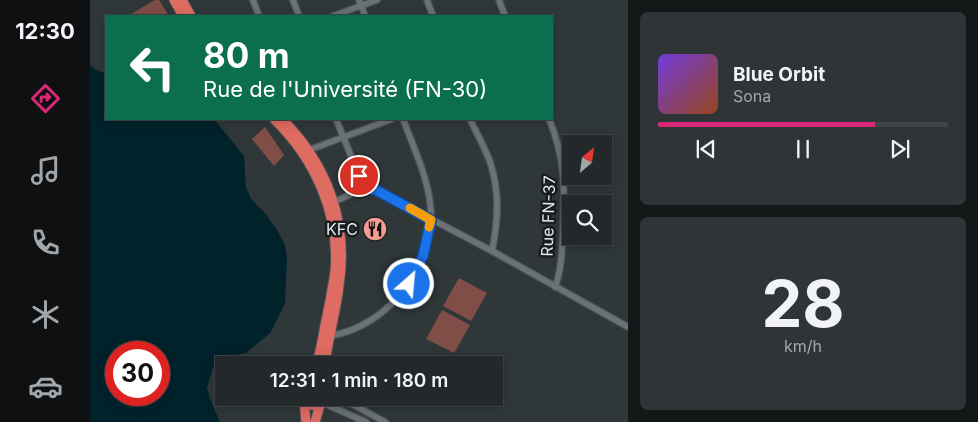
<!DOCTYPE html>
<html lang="fr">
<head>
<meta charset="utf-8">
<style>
  :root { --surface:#23292b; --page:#2f3537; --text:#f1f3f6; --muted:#a3a6a9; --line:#404547; --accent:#db2777 }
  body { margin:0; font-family:Inter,sans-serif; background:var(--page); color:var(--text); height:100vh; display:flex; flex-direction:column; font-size:19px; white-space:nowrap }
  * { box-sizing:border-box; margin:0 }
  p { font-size:16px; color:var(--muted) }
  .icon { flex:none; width:28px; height:28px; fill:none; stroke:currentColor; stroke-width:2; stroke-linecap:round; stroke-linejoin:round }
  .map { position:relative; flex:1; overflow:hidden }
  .drawer { display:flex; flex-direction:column; gap:12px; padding:12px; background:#131718; width:350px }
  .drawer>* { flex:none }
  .hud { position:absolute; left:15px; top:15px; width:448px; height:105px; border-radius:0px; box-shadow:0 2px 12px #0003,0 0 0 1px var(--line); background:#0b6e4f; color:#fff; overflow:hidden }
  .needle { width:32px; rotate:29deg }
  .fabs { position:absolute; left:472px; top:135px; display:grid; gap:10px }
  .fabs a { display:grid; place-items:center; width:50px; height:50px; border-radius:0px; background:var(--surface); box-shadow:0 2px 12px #0003,0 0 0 1px var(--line); font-size:25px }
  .speed { position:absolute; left:15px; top:341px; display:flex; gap:10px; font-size:25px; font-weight:700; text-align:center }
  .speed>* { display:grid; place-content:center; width:65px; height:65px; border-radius:50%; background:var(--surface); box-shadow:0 2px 12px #0003,0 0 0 1px var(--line); line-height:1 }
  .speed .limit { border:8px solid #d22; background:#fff; color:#111 }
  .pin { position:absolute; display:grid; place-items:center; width:42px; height:42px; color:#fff; margin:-21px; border:2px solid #fff; border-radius:50%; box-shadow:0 1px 5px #0007 }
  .me { position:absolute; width:55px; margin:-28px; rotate:27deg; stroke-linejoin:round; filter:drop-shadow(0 0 4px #0008) }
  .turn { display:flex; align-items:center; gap:18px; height:105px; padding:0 15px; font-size:22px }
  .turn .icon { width:65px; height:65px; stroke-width:2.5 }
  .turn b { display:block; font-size:35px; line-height:42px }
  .drawer .tile { flex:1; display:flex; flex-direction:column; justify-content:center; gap:8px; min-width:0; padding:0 18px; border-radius:8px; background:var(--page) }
  .drawer .dial { align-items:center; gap:0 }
  .dial b { font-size:65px; line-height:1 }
  .song { display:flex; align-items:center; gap:15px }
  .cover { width:60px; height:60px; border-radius:8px; background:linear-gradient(135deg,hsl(260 70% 55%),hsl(20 70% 35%)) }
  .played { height:5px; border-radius:2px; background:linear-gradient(90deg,var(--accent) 75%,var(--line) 75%) }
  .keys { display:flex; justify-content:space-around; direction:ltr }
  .trip { position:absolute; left:125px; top:356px; width:288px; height:50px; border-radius:0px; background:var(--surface); box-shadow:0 2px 12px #0003,0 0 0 1px var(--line); font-weight:600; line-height:50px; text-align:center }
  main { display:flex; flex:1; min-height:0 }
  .tabs { display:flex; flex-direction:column; width:90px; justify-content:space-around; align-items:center; background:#0e1011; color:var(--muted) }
  .tabs .icon { width:35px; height:35px }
  .tabs .active { color:var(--accent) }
  .tabs b { font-size:22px; color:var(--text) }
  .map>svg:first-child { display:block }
  .green { fill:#804d47 }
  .water { fill:#00222b; fill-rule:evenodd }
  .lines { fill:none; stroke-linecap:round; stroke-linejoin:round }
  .minor-casing { stroke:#4c5355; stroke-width:8 }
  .trunk-casing { stroke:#4c5355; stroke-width:11 }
  .minor { stroke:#6a7275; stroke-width:5.5 }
  .trunk { stroke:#de6c62; stroke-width:9 }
  .route-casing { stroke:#114b97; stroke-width:12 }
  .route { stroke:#1a73e8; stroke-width:9 }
  .slow { stroke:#f59e0b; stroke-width:9 }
  .labels { text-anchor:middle; stroke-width:5; stroke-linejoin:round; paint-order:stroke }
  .street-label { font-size:16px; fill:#e4e9ea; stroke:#1a1d1f }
  .poi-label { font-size:16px; fill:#e4e9ea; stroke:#1a1d1f; text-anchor:end }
</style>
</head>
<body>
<main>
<nav class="tabs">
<b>12:30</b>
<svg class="icon active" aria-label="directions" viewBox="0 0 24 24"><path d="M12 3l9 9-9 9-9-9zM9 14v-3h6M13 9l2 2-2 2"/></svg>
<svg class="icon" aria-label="music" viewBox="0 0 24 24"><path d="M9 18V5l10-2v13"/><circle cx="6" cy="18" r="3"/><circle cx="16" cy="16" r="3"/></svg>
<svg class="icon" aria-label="phone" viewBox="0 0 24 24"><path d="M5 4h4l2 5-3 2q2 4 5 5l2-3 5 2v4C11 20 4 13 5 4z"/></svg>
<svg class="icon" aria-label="climate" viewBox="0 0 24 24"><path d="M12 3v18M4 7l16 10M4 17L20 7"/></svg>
<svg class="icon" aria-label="car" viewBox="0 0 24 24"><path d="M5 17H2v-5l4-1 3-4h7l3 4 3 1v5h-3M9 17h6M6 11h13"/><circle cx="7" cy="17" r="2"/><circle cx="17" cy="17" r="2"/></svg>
</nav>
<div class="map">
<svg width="538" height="422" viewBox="0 0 538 422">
  <rect width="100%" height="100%" fill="#2f3739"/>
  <g class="green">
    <polygon points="65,0 69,0 79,16 43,16 41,14"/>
    <polygon points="175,127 194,155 184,166 162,139"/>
    <polygon points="369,278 397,293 381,321 353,306"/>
    <polygon points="352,310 380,325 364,353 336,339"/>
  </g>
  <path class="water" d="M0 64 6 70 16 73V119H124L154 156 156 187 161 199 175 213 187 230 195 245 197 258 195 304 180 333 156 353 135 357 123 367 117 388 122 404 130 422H0ZM26 352H69V395H26Z"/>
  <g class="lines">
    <g class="minor-casing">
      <g id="minor">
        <polyline points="163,0 169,16"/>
        <polyline points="203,0 209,16"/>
        <polyline points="269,0 275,16"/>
        <polyline points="337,0 343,16"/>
        <polyline points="409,0 415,16"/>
        <polyline points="243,16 287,0"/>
        <polyline points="246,119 274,188"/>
        <path d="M380 119C387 134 396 149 401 165 410 194 408 222 402 251"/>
        <path d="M459 119C475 157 475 188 473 229 472 248 472 269 465 287"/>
        <polyline points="219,150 302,119"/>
        <polyline points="274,188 286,190 402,251 538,327"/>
        <polyline points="244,202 274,188"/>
        <path d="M240 336C300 326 348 263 340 202 336 173 323 146 313 119"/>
        <polyline points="251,398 295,422"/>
        <polyline points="233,403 276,422"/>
      </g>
    </g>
    <g class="trunk-casing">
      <g id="trunk">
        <polyline points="84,0 93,16"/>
        <polyline points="92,0 101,16"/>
        <path d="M184 119C224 158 250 213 245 271 243 286 240 301 237 316 233 332 232 349 226 365"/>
        <path d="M192 119C237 164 259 222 249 286 246 312 238 338 235 365"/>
        <path d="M212 398 217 404C226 407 232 406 236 398"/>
        <polyline points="214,401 216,422"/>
        <polyline points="225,422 230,405"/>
      </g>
    </g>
    <use href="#minor" class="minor"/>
    <use href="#trunk" class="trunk"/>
  </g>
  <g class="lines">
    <g class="route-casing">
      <polyline id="route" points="269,176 274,188 286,190 341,220 333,256 319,284"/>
    </g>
    <use href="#route" class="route"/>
    <polyline class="slow" points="320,208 341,220 339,227"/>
  </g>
  <defs>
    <g id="restaurant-disc" transform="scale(1.25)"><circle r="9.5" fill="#f59c91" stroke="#1a1d1f"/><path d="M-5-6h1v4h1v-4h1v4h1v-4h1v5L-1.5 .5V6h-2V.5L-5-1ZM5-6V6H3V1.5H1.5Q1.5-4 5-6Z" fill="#111"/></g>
  </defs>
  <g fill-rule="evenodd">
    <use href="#restaurant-disc" x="285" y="229"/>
  </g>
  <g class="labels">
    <g class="street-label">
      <text transform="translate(458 216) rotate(-88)" y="6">Rue FN-37</text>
    </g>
    <g class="poi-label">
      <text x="268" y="235">KFC</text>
    </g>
  </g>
</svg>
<div class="fabs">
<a><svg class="needle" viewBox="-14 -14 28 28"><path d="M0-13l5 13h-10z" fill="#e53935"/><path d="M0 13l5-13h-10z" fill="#a3a6a9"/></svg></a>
<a><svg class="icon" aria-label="search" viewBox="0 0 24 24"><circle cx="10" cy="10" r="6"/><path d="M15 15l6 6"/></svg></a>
</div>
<div class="speed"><div class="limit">30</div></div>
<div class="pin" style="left:269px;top:176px;background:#d93025"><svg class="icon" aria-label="arrive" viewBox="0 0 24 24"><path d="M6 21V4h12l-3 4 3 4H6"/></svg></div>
<svg class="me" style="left:319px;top:284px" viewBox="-20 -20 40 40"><circle r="17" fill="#1a73e8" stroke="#fff" stroke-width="3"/><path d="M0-11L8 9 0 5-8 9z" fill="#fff"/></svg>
<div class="trip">12:31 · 1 min · 180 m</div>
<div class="hud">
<div class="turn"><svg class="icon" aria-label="left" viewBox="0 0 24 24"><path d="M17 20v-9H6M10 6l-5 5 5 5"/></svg><div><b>80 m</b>Rue de l'Université (FN-30)</div></div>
</div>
</div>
<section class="drawer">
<div class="tile">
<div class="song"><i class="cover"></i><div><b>Blue Orbit</b><p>Sona</p></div></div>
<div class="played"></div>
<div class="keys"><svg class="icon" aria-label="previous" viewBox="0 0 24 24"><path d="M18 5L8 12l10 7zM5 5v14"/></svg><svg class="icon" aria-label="pause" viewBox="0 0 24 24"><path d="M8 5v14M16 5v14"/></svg><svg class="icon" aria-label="next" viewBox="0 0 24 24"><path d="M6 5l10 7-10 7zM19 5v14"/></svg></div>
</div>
<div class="tile dial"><b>28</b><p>km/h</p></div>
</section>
</main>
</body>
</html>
